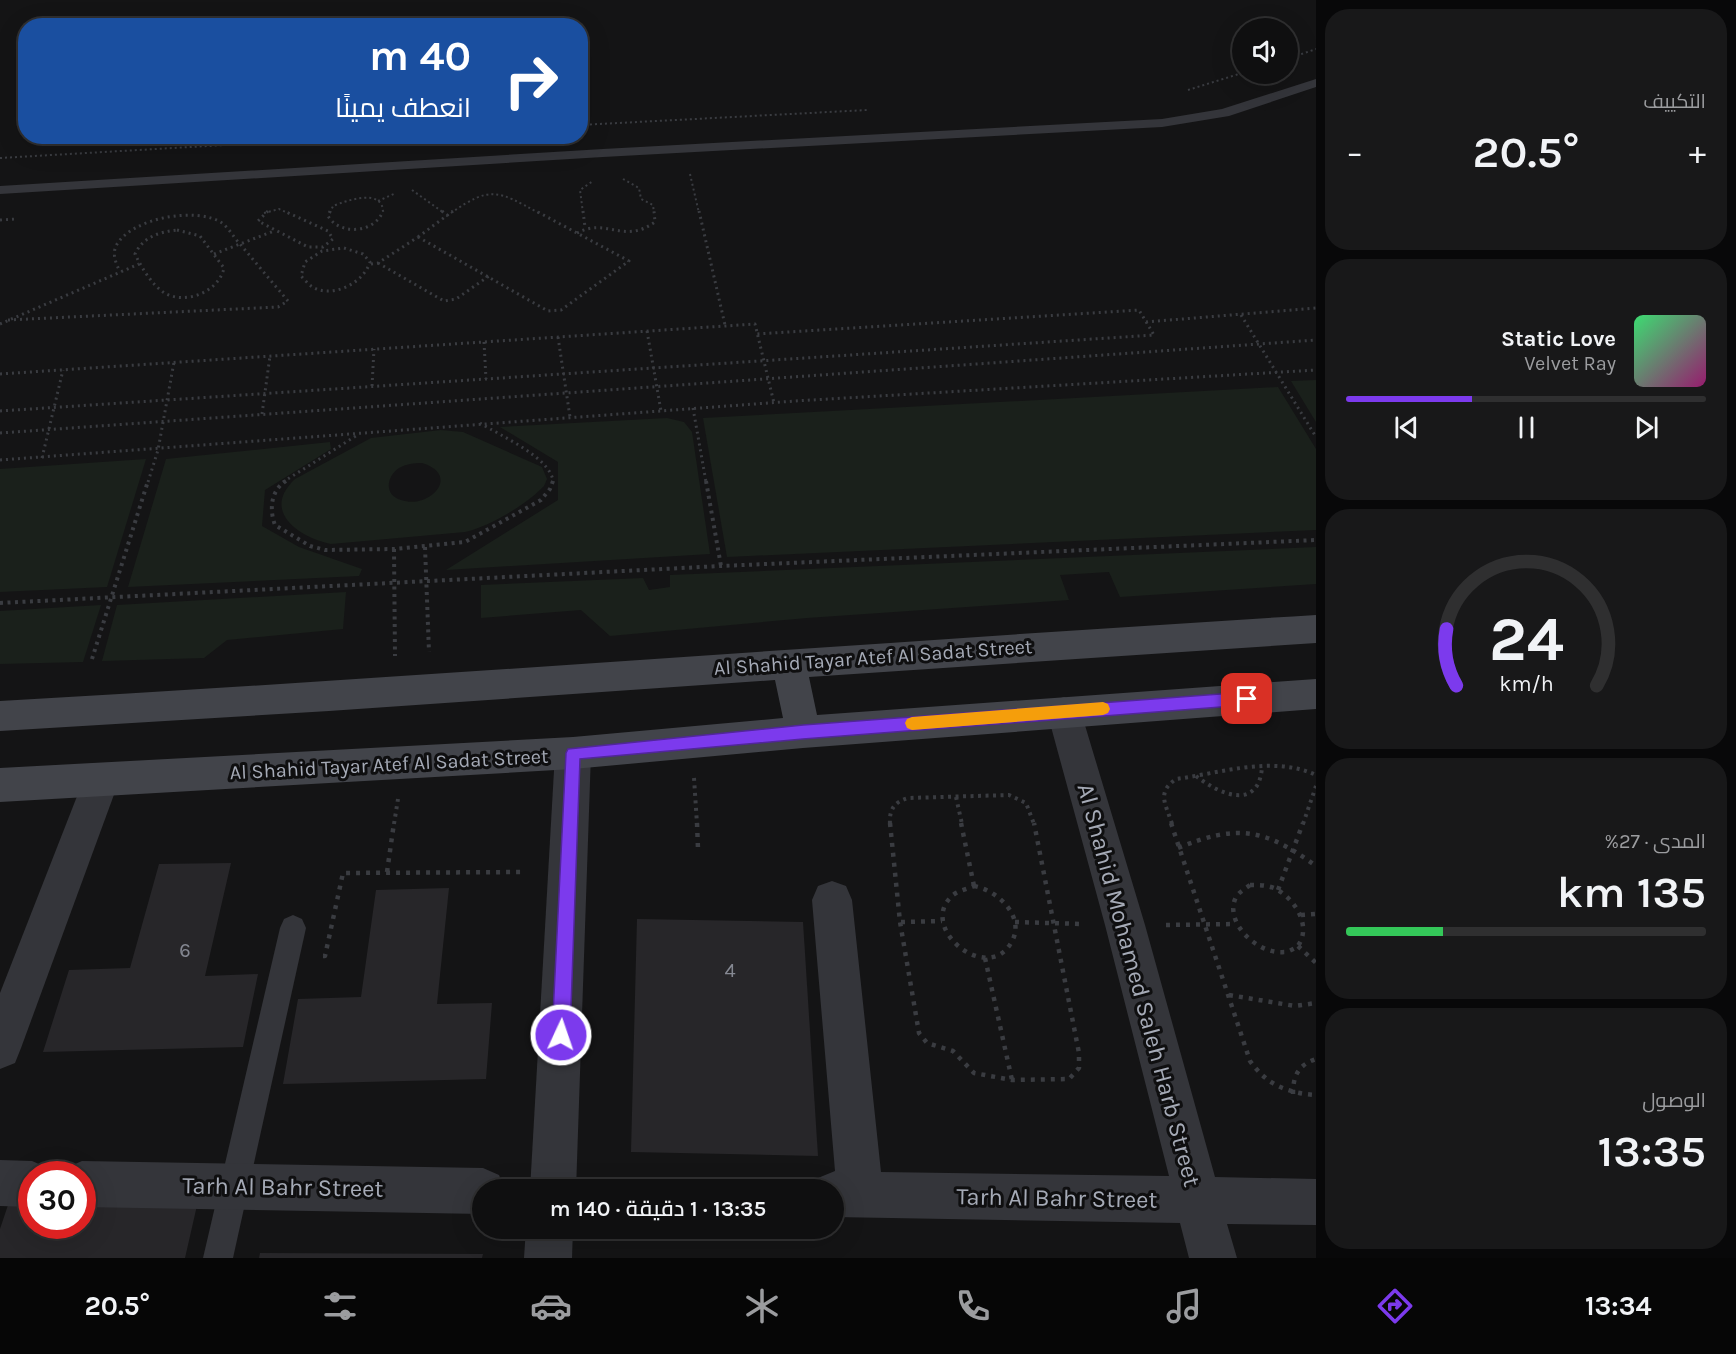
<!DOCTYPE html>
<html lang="ar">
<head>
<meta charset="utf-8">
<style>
  :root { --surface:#0f0f10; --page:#181819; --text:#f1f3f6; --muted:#9b9c9f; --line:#2f2f30; --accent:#7c3aed }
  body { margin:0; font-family:Karla,Cairo,sans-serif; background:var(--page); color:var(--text); direction:rtl; height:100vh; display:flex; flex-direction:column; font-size:22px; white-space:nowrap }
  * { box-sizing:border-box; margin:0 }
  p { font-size:20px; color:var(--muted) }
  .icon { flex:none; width:33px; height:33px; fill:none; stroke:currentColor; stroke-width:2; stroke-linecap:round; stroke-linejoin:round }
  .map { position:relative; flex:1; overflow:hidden; direction:ltr }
  .drawer { display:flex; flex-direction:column; gap:9px; padding:9px; background:#080809; width:420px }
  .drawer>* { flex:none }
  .hud { position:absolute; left:18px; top:18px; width:570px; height:126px; border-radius:24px; box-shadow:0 6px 24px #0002,0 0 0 2px var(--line); direction:rtl; background:#1a4fa0; color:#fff; overflow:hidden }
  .controls { position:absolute; left:1232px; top:18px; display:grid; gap:12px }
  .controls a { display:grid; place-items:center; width:66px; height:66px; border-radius:50%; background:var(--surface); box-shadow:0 6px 24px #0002,0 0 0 2px var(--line); font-size:30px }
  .speed { position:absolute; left:18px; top:1161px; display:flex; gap:12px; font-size:30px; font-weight:700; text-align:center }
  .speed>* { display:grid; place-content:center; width:78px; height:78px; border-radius:50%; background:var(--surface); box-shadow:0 6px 24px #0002,0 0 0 2px var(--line); line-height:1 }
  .speed .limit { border:9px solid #d22; background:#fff; color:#111 }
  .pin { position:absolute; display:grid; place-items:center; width:51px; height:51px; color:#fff; margin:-26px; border-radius:12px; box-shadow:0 3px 9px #0006 }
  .me { position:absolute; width:66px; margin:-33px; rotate:3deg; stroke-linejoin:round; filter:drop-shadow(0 0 4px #0008) }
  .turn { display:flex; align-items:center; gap:21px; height:126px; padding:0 18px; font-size:27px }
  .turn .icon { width:78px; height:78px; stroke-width:2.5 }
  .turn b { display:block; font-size:42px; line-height:51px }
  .big { font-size:45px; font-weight:600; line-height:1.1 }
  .drawer .card { flex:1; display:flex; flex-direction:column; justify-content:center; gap:9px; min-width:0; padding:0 21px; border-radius:24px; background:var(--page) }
  .drawer .dial { align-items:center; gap:0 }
  .dial svg { height:156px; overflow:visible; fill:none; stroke:var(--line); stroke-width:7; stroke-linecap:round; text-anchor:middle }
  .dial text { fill:var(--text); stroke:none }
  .song { display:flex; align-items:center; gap:18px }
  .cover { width:72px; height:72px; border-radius:9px; background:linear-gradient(135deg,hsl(140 70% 55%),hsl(320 70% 35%)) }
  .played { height:6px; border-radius:3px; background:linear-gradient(90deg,var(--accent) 35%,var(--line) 35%) }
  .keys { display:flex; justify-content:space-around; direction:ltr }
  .heat { display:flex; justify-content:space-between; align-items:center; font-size:33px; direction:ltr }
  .charge { height:9px; border-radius:4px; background:linear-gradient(90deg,#34c759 27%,var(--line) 0) }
  .trip { position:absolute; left:472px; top:1179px; width:372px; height:60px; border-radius:30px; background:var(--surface); box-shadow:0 6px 24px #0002,0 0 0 2px var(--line); font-weight:600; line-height:60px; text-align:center; direction:rtl }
  .tabs { display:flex; height:96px; justify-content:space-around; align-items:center; background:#060606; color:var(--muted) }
  .tabs .icon { width:42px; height:42px }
  .tabs .selected { color:var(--accent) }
  .tabs b { font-size:27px; color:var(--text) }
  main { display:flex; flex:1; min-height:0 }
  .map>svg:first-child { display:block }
  .green { fill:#1a201b; fill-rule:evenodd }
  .building { fill:#272629 }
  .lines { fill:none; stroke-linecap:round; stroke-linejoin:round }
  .path-far3 { stroke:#3a3c41; stroke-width:2; stroke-dasharray:2 3; stroke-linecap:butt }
  .path-far2 { stroke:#3a3c41; stroke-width:3; stroke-dasharray:2 4; stroke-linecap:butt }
  .path-far1 { stroke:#3a3c41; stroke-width:4; stroke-dasharray:3 4.5; stroke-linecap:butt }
  .path { stroke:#3a3c41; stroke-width:4.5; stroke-dasharray:4 6; stroke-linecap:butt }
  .lane { fill:#34353a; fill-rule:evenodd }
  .street { fill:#34353a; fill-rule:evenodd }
  .secondary { fill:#42444a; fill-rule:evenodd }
  .route { fill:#7c3aed; stroke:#51269a; stroke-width:1.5 }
  .slow { fill:#f59e0b }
  .labels { text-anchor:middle; stroke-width:6; stroke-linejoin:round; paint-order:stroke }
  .street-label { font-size:20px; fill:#a5aab6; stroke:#0f0f10 }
  .near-number-label { font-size:20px; fill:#858892 }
  .near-street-label { font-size:24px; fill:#a5aab6; stroke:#0f0f10 }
</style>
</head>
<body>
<main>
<section class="drawer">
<div class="card"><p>التكييف</p>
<div class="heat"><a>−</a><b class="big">20.5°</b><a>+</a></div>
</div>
<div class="card">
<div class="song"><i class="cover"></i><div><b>Static Love</b><p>Velvet Ray</p></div></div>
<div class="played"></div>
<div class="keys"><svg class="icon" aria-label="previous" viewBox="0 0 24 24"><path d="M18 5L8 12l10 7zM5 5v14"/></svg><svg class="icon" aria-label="pause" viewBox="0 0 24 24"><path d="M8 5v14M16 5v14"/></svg><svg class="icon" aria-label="next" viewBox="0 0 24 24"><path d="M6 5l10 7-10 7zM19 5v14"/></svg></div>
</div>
<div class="card dial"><svg viewBox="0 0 100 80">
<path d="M14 69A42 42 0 1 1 86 69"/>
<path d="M14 69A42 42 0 0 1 9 40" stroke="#7c3aed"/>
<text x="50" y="56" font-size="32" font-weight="700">24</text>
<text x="50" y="72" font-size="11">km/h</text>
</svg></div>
<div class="card"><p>المدى · 27%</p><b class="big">135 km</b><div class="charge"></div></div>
<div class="card"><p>الوصول</p><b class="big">13:35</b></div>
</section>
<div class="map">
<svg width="1316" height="1258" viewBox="0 0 1316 1258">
  <rect width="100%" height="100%" fill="#141415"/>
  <g class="green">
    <polygon points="1316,380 1316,422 1291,381"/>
    <polygon points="1278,387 1316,449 1316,530 727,557 703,418"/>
    <polygon points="667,418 684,422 692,432 710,554 446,570 558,500 558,462 500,427"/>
    <path d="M441 430 463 432 542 467 547 479 544 486C526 505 490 526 465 532L331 544C298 537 261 511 295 479L371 438ZM422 463C462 475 429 510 401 500 384 495 386 477 399 468 406 464 414 463 422 463Z"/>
    <polygon points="330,442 331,449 265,490 262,526 299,547 362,569 359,576 128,587 166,459"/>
    <polygon points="146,459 107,587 0,592 0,469"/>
    <polygon points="1316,547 1316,584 1120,597 1109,572 1060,575 1069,600 807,618 610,636 581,610 481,618 481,585 643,578 649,590 670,587 670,575"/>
    <polygon points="346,592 343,629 227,640 204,658 102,661 117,605"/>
    <polygon points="101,605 83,662 0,664 0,611"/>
  </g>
  <g class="building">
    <polygon points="231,863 205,976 258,974 243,1047 43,1052 69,970 130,968 159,864"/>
    <polygon points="449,888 437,1004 492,1003 486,1079 283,1084 298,999 361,997 376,890"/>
    <polygon points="637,919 803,922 818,1156 631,1152"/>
    <polygon points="10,1199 32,1199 32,1226 82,1226 82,1200 198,1201 185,1258 0,1258 0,1229"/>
    <polygon points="260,1253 483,1254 482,1258 259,1258"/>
  </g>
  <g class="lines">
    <g class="path-far3">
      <polyline points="1287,59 1316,49"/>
      <polyline points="1188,90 1242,73"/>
      <polyline points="580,125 867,110"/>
      <polyline points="0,158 381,136"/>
      <polyline points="690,174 699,213"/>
      <polyline points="623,179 639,188 641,199 653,205 654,213"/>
      <polyline points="412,190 444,213"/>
      <polyline points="378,201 396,193"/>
      <polyline points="264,213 279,209 288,213"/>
      <path d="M330 213 333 206C345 201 384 187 383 213"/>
      <path d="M451 213C491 185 498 191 539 213"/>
      <polyline points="583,213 580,190 593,181"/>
    </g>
    <g class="path-far2">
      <polyline points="268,211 258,221 308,247 323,247 333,239 328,231 284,211"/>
      <path d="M330 211 328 216C340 236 375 233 383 211"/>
      <polyline points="442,211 448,216"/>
      <polyline points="583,211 585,227"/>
      <polyline points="699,211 725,325"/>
      <polyline points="0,220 16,219"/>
      <path d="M177 230 200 236 224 268C219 292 184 306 163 292 152 284 143 270 137 258L135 254C143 237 159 232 177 230Z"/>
      <path d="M577 233C607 217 623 245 655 222L654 211"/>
      <polyline points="418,237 548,311 561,310 629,261 536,211"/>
      <polyline points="418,237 453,211"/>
      <path d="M344 248 363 254 370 262C364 283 331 300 311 286 308 284 304 279 301 276L305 262 322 251Z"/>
      <polyline points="214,254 274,231"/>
      <polyline points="378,263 444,301 456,299 489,276"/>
      <polyline points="371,264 378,263 418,237"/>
      <polyline points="1241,315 1316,437"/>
      <path d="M8 320 278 307 288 301C272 282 256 263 240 244 234 238 229 228 222 223 197 206 130 218 116 246 112 255 116 263 120 272"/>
      <polyline points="1146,322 1316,308"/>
      <polyline points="0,324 139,264"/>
      <polyline points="647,331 661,411"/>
      <polyline points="558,337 570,417"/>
      <polyline points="484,342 486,379"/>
      <polyline points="0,374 755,324 774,403"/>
      <polyline points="372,386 374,349"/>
      <polyline points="693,408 706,482"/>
      <polyline points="0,411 1154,335 1139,310 757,334"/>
      <polyline points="262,414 270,356"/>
      <path d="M480 423C499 435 552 458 553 482"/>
      <polyline points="0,433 1316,340"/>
      <polyline points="42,458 63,370"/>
      <polyline points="0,460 795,401 1316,370"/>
      <polyline points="148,482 158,450 174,362"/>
      <polyline points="283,482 359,434"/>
    </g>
    <g class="path-far1">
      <path d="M286 481C271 490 269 509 275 525L310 546 325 550 394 549 465 542 541 500 550 489 553 481"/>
      <polyline points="706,481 721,566"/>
      <polyline points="425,547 429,652"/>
      <polyline points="394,549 395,656"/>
      <polyline points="0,603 721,566 1316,540"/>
      <polyline points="92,659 148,481"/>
      <path d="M1196 776C1220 795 1259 811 1262 767"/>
      <polyline points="694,778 697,824"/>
      <polyline points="956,797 962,824"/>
      <polyline points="394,824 398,799"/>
      <path d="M890 824C889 810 894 802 908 798L1009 795 1026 803 1034 824"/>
      <path d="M1172 824C1166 804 1156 793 1176 779 1221 773 1273 755 1316 775"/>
      <polyline points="1303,824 1316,786"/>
    </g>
    <g class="path">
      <polyline points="697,823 698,849"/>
      <polyline points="890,823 900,922 919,1033 927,1043 953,1051 974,1073 1012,1080 1069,1079 1079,1068 1079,1053 1034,823"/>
      <polyline points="961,823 974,886"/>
      <path d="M1171 823 1250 1061C1267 1085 1287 1093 1316 1095"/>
      <path d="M1178 848C1237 824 1264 828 1316 866"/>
      <polyline points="387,872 394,823"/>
      <path d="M1250 885C1258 885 1266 885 1274 888 1295 898 1313 927 1297 947 1293 949 1288 952 1284 952 1259 955 1223 923 1236 897 1239 892 1245 889 1250 885Z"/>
      <path d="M974 886C997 890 1027 917 1011 943 987 985 916 927 953 895 958 891 967 889 974 886Z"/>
      <polyline points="1278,890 1303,823"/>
      <polyline points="1301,915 1316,914"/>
      <polyline points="901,922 942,921"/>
      <polyline points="1015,922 1083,924"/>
      <polyline points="1166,925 1236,924"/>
      <polyline points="1298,946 1316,963"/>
      <polyline points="323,956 325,956 343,873 526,872"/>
      <polyline points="985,958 1012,1080"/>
      <polyline points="1229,995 1295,1006 1316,1003"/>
      <path d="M1293 1094C1293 1076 1298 1065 1316 1059"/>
    </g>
    <g class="lane">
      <polygon points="1316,79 1316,87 1229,116 1162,127 603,157 0,194 0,186 603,149 1162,119 1222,109"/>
      <polygon points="293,915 302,919 306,928 233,1258 203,1258 280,928 284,919"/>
    </g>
    <g class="street">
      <polygon points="1064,697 1076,701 1081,712 1145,925 1215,1177 1316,1179 1316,1225 1227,1224 1237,1258 1189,1258 1180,1223 834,1217 834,1190 813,1190 818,1178 835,1171 812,900 818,886 832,881 846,886 852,900 881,1172 1169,1176 1105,925 1047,712 1052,701"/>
      <polygon points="573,737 586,742 591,753 576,1190 530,1190 555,753 560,742"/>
      <polygon points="101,764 114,769 119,781 21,1048 15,1063 0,1069 0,993 83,781 88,769"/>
      <polygon points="0,1160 32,1161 48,1168 51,1174 32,1174 32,1207 0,1206"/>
      <polygon points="82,1161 483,1168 499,1175 505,1190 483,1190 483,1214 82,1207 82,1174 63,1174 66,1168"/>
      <polygon points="526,1228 573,1228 572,1258 524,1258"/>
    </g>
    <path class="secondary" d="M1316 615V643L809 677 817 715 1316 679V709L803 748 573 769 0 802V768L573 737 783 718 775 680 329 711 0 731V701C439 676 877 642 1316 615Z"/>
  </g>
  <polygon class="route" points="1247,692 1252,694 1254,699 1252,703 1247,705 803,739 580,759 570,1035 567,1041 561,1043 555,1041 552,1035 566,753 568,749 803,725"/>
  <polygon class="slow" points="1103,702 1108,704 1110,709 1108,713 1103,715 912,730 907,728 905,723 907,719 912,717"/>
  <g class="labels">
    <g class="street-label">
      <text transform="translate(873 657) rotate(-4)" y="7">Al Shahid Tayar Atef Al Sadat Street</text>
      <text transform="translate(389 764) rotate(-3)" y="7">Al Shahid Tayar Atef Al Sadat Street</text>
    </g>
    <g class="near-number-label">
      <text x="185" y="957">6</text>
      <text x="730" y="977">4</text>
    </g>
    <g class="near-street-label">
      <text transform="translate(1139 985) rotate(75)" y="8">Al Shahid Mohamed Saleh Harb Street</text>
      <text transform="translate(283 1187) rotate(1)" y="8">Tarh Al Bahr Street</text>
      <text transform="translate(1057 1198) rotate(1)" y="8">Tarh Al Bahr Street</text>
    </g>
  </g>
</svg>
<div class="controls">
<a><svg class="icon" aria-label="sound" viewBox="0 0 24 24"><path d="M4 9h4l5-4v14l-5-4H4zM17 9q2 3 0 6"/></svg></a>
</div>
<div class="speed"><div class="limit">30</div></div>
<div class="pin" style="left:1247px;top:699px;background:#d93025"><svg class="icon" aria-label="arrive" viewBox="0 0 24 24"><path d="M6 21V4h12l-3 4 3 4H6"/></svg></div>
<svg class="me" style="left:561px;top:1035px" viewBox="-20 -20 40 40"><circle r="17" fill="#7c3aed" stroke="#fff" stroke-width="3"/><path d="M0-11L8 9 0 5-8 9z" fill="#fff"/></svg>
<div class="trip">13:35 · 1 دقيقة · 140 m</div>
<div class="hud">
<div class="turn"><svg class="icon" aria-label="right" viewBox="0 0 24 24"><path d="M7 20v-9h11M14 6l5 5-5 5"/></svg><div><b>40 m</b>انعطف يمينًا</div></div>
</div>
</div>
</main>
<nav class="tabs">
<b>13:34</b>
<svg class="icon selected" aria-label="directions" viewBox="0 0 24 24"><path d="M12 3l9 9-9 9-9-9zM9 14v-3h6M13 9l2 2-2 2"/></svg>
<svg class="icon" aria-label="music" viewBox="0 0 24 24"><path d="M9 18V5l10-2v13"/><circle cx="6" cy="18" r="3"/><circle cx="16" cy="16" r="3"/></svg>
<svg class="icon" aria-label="phone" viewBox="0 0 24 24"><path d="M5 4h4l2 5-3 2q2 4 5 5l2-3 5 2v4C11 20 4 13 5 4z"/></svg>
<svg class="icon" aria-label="climate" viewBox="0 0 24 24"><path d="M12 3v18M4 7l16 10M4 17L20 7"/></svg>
<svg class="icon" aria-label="car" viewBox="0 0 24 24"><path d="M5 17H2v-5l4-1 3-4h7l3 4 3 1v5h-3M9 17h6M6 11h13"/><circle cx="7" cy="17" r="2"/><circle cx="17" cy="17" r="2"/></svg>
<svg class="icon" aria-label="filters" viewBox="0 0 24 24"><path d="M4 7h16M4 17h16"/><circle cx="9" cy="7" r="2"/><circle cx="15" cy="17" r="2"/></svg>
<b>20.5°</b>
</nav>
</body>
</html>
